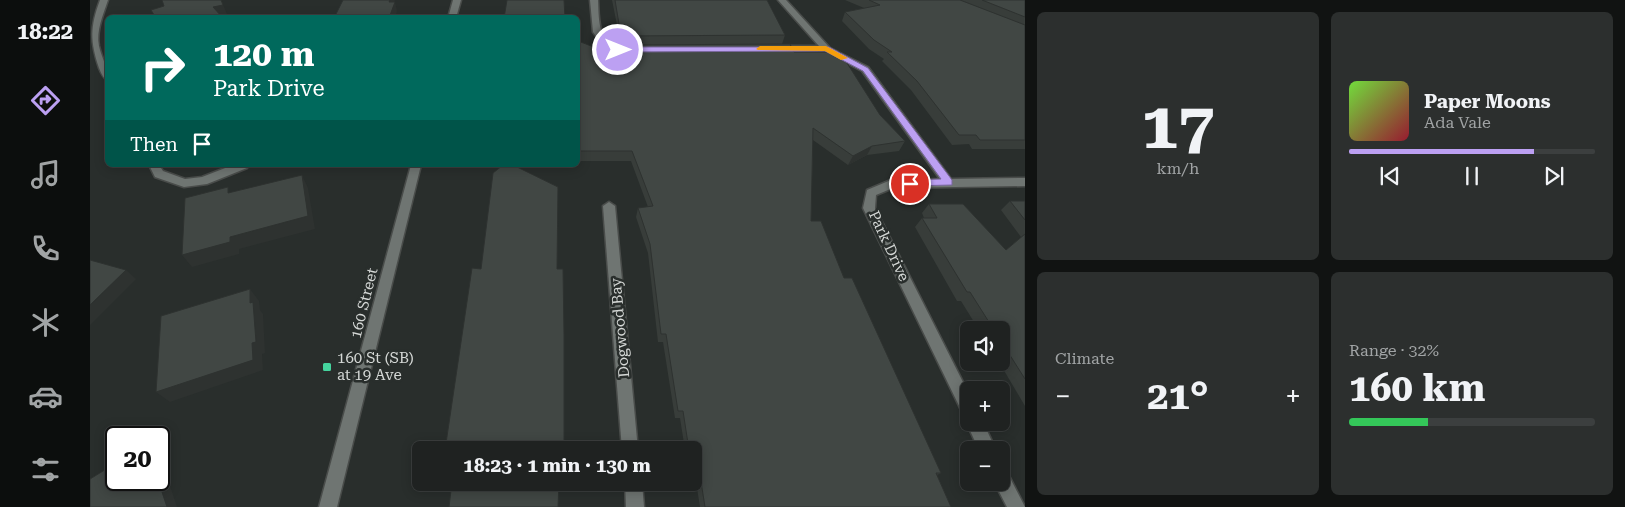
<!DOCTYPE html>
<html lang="en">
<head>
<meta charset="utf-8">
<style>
  :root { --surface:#1f2221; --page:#2c2f2e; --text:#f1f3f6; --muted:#a1a4a5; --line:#3c3f3f; --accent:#bca0f2 }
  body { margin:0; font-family:"Roboto Serif",serif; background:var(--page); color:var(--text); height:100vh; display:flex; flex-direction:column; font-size:19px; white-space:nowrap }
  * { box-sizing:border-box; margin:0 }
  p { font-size:16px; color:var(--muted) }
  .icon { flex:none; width:28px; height:28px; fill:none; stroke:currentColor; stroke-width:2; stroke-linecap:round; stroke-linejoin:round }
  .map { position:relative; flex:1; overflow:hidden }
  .sheet { display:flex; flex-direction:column; gap:12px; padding:12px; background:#111312; width:600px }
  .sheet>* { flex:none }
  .top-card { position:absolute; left:15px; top:15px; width:475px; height:152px; border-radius:8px; box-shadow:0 2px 12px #0003,0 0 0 1px var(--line); background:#00695c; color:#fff; overflow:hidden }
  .tools { position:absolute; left:870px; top:321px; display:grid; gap:10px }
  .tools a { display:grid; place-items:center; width:50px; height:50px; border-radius:8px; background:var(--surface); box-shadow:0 2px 12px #0003,0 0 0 1px var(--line); font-size:25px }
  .speed { position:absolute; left:15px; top:426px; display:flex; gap:10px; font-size:25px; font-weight:700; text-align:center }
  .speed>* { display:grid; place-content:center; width:65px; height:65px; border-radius:50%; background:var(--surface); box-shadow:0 2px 12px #0003,0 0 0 1px var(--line); line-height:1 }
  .speed .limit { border:2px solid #111; border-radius:8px; background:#fff; color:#111 }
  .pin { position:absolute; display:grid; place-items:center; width:42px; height:42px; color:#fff; margin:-21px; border:2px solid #fff; border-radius:50%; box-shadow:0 1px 5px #0007 }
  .me { position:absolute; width:55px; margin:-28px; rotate:90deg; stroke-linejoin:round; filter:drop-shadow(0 0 4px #0008) }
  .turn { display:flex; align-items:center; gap:18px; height:105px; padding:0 25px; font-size:22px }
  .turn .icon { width:65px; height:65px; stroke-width:2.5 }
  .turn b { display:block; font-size:35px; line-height:42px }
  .then { display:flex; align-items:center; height:48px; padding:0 25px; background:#0003; gap:10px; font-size:19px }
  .big { font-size:38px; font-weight:700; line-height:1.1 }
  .sheet .tile { flex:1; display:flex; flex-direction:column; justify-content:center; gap:8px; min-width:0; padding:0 18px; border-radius:8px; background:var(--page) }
  .sheet .dial { align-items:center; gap:0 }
  .dial b { font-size:65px; line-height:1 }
  .song { display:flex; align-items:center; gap:15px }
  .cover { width:60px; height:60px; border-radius:8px; background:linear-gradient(135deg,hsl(100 70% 55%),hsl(350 70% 35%)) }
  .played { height:5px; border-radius:2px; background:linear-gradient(90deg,var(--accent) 75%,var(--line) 75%) }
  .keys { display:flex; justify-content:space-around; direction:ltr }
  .heat { display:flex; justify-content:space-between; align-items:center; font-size:28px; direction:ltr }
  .charge { height:8px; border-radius:4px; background:linear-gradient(90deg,#34c759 32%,var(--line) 0) }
  .sheet .tiles { flex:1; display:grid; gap:12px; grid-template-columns:repeat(2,1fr) }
  .trip { position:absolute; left:322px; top:441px; width:290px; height:50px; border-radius:8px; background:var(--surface); box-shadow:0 2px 12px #0003,0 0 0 1px var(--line); font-weight:700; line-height:50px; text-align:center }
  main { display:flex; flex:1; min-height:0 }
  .tab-bar { display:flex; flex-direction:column; width:90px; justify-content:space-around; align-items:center; background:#0c0e0d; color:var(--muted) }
  .tab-bar .icon { width:35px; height:35px }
  .tab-bar .active { color:var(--accent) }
  .tab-bar b { font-size:22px; color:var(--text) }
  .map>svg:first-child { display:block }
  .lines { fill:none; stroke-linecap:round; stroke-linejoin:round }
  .minor-casing { stroke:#494c4a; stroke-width:3 }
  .minor { fill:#6f7572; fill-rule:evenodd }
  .wall { fill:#383d3a }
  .shaded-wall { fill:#2e3230 }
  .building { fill:#414744; stroke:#2e3230 }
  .route { fill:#bca0f2; stroke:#7a689d }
  .slow { fill:#f59e0b }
  .poi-dot { fill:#45d49e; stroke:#292e2c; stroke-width:2 }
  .labels { text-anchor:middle; stroke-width:5; stroke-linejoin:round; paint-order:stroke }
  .street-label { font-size:15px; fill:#d5d8d6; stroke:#292e2c }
  .poi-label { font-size:15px; fill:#d5d8d6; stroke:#292e2c; text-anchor:start }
</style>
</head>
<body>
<main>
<nav class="tab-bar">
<b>18:22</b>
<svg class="icon active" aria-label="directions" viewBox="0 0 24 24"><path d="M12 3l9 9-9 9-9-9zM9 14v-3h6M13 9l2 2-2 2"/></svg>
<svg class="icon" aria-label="music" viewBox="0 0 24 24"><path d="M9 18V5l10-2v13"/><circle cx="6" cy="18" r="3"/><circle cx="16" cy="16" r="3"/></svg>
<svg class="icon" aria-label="phone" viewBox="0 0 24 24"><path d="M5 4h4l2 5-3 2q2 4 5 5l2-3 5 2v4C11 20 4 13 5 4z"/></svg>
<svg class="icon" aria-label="climate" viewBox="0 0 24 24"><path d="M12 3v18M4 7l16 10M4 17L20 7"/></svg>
<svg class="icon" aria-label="car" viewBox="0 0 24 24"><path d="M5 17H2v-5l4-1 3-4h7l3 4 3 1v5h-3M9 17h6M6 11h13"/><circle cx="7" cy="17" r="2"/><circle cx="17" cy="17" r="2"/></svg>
<svg class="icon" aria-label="filters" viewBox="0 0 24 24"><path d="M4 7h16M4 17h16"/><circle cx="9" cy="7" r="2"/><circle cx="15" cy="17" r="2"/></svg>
</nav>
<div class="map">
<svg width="935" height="507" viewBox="0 0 935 507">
  <rect width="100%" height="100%" fill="#292e2c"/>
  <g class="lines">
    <g class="minor-casing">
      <g id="minor">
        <path d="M10 0H18C13 15 6 31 9 46 12 59 18 67 18 81 13 78 11 73 9 68 0 41 0 27 10 0Z"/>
        <polygon points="363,0 371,0 366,18 358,18"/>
        <path d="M500 0H508C509 16 507 40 526 45 534 48 542 47 550 48V52H533L512 45 503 32Z"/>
        <polygon points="688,0 696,0 740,48 778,67 861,179 935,178 935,186 803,188 786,195 785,208 879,394 879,422 893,422 906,450 889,450 876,422 878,418 874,416 773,208 777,190 801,180 850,179 772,71 734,51 684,51 684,47 687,46 729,46"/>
        <polygon points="59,165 69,165 73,171 95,179 112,177 143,165 158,165 157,168 117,184 94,187 65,177"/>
        <polygon points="321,165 331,165 247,507 229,507"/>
        <polygon points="519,202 525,206 548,450 532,450 513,206"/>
        <polygon points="911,470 917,472 935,507 917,507 904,482 911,482"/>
        <polygon points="535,482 552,482 554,507 536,507"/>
      </g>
    </g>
    <use href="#minor" class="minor"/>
  </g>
  <g class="wall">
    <polygon points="522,0 677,0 695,35 692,44 790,115 815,141 809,151 777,155 758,165 723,140 721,221 754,278 851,473 847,475 861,507 610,507 604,469 604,450 595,450 590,418 585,418 573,342 568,342 558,253 546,217 548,208 558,207 541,161 488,161 488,41 531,57 530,54 531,45"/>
    <polygon points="755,0 935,0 935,149 882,149 879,144 862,145 821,90 792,61 794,59 779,49 752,21 755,12 774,8"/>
    <polygon points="920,201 935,201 935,406 909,362 911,362 911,330 889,330 871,301 867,301 825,227 832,218 834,218 832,213 839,204 916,250 931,237 911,210"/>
  </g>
  <g class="shaded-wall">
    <polygon points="131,0 137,14 128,16 123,7"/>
    <polygon points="300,0 305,0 301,11 299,2"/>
    <polygon points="305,2 307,11 305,18 299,18"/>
    <polygon points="782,146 777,155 758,165 763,156"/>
    <polygon points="212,175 218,188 225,229 149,249 149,254 102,267 92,255 140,237"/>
    <polygon points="36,270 46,279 0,325 0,305"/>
    <polygon points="160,289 169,301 170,310 173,314 175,353 172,354 173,370 80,402 66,392 160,303"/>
    <polygon points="69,453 87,507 77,507 68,480 69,480"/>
  </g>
  <g class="building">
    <polygon points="72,0 131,0 133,5 123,7 133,18 66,18 61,10 74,6"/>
    <polygon points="253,0 300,0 299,2 305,2 299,18 244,18"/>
    <polygon points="417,0 474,0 475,18 414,18"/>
    <polygon points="525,0 677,0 695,35 531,36"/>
    <polygon points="779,0 870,0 935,25 935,140 890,140 886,135 869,135 827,81 797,52 802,52 784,40 755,12 790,5"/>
    <polygon points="892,0 935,0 935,17"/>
    <polygon points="488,41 533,58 531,45 700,44 704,52 750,52 790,115 815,141 782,146 763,156 723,128 721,221 731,221 754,278 762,278 851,473 846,473 861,507 615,507 606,450 599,450 593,411 588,411 576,334 571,334 560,244 548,208 563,206 542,151 488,151"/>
    <polygon points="413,165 423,165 468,187 467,269 473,269 474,334 474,450 355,450 382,268 391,269 403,173"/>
    <polygon points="212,175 218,216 140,237 140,242 92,255 95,198 138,187 138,193"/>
    <polygon points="920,201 935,201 935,220"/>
    <polygon points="839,204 873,204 916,250 935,234 935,379 911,341 911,330 904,330 880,292 877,292 832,218 847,218"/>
    <polygon points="0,260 36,270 0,305"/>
    <polygon points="160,289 160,303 163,302 166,342 162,343 163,360 66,392 71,316"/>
    <polygon points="26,463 26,480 68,480 77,507 0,507 0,479"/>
    <polygon points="362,482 469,482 468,507 359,507"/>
  </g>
  <polygon class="route" points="739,47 778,68 862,180 862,185 817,186 817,181 820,180 851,179 773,71 735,51 528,52 524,50 528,47"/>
  <polygon class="slow" points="670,46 736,46 758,58 751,60 735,51 668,50 666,49"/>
  <rect class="poi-dot" x="232" y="362" width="10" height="10" rx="2.5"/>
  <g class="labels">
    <g class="street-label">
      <text transform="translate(799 246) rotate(65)" y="5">Park Drive</text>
      <text transform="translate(274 303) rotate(-76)" y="5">160 Street</text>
      <text transform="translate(530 328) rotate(-95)" y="5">Dogwood Bay</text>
    </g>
    <g class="poi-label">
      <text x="247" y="363">160 St (SB)<tspan x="247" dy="17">at 19 Ave</tspan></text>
    </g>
  </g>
</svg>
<div class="tools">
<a><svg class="icon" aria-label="sound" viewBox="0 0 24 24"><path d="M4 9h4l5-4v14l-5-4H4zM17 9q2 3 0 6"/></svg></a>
<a>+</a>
<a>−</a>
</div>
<div class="speed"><div class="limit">20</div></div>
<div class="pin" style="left:820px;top:184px;background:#d93025"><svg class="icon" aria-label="arrive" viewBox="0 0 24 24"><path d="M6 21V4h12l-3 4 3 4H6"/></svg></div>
<svg class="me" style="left:528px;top:50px" viewBox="-20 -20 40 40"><circle r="17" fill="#bca0f2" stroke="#fff" stroke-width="3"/><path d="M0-11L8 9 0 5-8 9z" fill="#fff"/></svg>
<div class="trip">18:23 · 1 min · 130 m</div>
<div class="top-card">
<div class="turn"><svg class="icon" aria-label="right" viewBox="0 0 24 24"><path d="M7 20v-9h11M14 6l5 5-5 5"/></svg><div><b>120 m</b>Park Drive</div></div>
<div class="then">Then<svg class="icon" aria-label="arrive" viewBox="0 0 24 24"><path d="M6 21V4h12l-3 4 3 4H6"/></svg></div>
</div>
</div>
<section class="sheet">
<div class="tiles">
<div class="tile dial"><b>17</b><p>km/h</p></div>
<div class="tile">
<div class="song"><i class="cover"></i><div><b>Paper Moons</b><p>Ada Vale</p></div></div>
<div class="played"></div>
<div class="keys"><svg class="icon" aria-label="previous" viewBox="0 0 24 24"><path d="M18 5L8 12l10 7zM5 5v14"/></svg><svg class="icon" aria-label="pause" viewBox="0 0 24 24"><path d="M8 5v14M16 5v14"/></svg><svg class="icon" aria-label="next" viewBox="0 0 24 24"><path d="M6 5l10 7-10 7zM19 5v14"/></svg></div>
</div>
<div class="tile"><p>Climate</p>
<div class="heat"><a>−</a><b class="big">21°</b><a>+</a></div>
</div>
<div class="tile"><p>Range · 32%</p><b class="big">160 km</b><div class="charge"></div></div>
</div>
</section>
</main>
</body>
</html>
